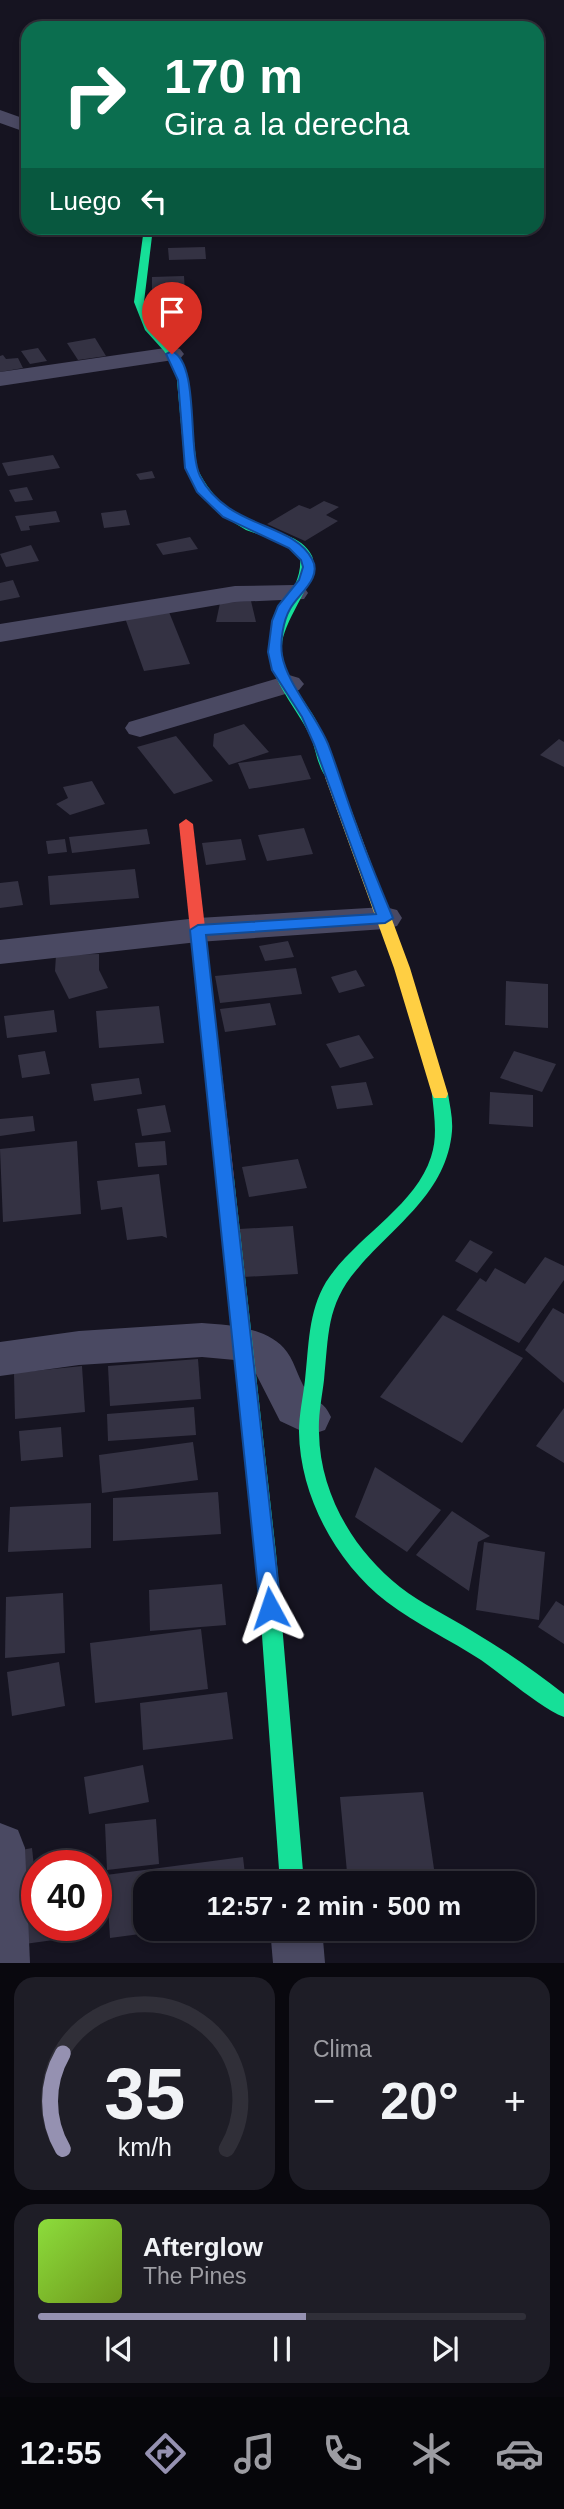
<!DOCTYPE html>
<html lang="es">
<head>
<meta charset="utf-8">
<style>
  :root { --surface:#100f19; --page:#1e1d26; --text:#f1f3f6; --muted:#9c9ca2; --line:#302f38; --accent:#9591b1 }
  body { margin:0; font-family:Helvetica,sans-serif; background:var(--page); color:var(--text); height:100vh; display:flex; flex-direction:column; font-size:26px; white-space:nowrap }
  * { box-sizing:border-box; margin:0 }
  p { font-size:23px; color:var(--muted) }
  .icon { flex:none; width:38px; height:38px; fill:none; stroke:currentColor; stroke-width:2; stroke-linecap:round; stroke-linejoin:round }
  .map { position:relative; height:1963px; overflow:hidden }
  .panel { display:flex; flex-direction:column; gap:14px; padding:14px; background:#09080e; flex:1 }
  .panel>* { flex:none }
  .guide { position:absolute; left:21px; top:21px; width:523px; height:214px; border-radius:21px; box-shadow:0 4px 10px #0003,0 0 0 2px var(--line); background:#0b6e4f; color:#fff; overflow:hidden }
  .speed { position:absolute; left:21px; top:1850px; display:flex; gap:14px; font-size:35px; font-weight:700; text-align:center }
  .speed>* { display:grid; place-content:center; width:91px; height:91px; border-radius:50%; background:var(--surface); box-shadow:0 4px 10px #0003,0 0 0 2px var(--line); line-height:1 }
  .speed .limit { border:10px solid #d22; background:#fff; color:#111 }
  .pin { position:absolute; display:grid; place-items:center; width:60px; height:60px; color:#fff; margin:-72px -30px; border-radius:50% 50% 50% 0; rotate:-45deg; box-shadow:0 0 7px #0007 }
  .pin .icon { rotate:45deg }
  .me { position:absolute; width:77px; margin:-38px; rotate:355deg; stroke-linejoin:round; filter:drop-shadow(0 0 5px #0008) }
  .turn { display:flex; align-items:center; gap:24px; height:147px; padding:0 28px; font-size:32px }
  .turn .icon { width:91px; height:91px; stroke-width:2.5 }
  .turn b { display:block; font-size:49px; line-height:60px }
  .then { display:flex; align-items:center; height:66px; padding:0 28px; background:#0003; gap:14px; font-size:26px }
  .big { font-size:52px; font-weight:700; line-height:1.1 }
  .panel .tile { flex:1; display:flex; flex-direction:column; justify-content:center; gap:10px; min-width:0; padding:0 24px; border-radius:21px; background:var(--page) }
  .panel .dial { align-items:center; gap:0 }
  .dial svg { height:182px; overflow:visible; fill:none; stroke:var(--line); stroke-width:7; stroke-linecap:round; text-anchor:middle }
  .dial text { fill:var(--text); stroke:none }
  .song { display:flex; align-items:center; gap:21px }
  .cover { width:84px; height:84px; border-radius:10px; background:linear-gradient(135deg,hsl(90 70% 55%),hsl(80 70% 35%)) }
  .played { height:7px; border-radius:4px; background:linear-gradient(90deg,var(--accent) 55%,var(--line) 55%) }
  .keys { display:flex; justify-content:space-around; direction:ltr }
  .heat { display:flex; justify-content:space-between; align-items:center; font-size:38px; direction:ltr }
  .panel .tiles { flex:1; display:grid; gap:14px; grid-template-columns:1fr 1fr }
  .tile:last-child { grid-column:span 2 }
  .trip { position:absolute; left:133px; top:1871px; width:402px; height:70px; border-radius:21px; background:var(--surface); box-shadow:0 4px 10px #0003,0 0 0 2px var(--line); font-weight:700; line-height:70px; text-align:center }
  .menu { display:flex; height:112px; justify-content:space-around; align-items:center; background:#06060a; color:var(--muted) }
  .menu .icon { width:49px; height:49px }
  .menu .selected { color:var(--accent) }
  .menu b { font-size:32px; color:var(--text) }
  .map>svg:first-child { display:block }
  .building { fill:#343243 }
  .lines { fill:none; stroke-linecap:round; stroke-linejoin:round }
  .street { fill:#4a4962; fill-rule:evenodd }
  .fast { fill:#16e098; fill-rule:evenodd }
  .slow { fill:#ffcf43; fill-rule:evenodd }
  .jam { fill:#f24e42; fill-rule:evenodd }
  .route { fill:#1a73e8; stroke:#114b97; stroke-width:2 }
</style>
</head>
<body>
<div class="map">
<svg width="564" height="1963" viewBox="0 0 564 1963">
  <rect width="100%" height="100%" fill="#161421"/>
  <g class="building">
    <polygon points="205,247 206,259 169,260 168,248"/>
    <polygon points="184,276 185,293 152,294 152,277"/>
    <polygon points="95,338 106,356 78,360 67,343"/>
    <polygon points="38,348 47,361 30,364 21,351"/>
    <polygon points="3,355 6,359 18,358 23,368 0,372 0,356"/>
    <polygon points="53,455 60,468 8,476 2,463"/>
    <polygon points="152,471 155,478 140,480 136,474"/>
    <polygon points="27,487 33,500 15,502 9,490"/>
    <polygon points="324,501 339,507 326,515 338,521 305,541 267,524 299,505 310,509"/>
    <polygon points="126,510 130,525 104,528 101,513"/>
    <polygon points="56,511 60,522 29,526 30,530 21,531 15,516"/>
    <polygon points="190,537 198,549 163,555 156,544"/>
    <polygon points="31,545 39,561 6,567 0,554"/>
    <polygon points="13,580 20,597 0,601 0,583"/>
    <polygon points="251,601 256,622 216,622 220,603"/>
    <polygon points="169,612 190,664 144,671 125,618"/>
    <polygon points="244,724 269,752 229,765 213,746 214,734"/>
    <polygon points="176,736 213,781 174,794 137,747"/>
    <polygon points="559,739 564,742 564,767 540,755"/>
    <polygon points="301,755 311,779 249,789 238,763"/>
    <polygon points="92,781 105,804 70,815 56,804 68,798 63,787"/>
    <polygon points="304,828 313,854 267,861 258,835"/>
    <polygon points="147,829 150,844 72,853 69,837"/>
    <polygon points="65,839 67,852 48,854 46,841"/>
    <polygon points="241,839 246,860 206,865 202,843"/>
    <polygon points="135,869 139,898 50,905 48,876"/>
    <polygon points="18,881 23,905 0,908 0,883"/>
    <polygon points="288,941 294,957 265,961 259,946"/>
    <polygon points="99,954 99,970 108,988 69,999 55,971 56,955"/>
    <polygon points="296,968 302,994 220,1003 215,976"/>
    <polygon points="356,970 365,986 339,993 331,977"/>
    <polygon points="506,981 548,984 548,1028 505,1025"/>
    <polygon points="270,1003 276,1025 225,1032 220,1009"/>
    <polygon points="159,1006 164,1043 99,1048 96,1011"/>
    <polygon points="54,1010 57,1032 7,1038 4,1016"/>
    <polygon points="359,1035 374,1058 340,1068 326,1044"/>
    <polygon points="45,1051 50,1074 22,1078 18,1055"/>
    <polygon points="514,1051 556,1064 542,1092 500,1078"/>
    <polygon points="139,1078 142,1094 94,1101 91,1084"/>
    <polygon points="366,1082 373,1105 337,1109 331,1086"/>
    <polygon points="490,1092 533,1095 533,1127 489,1124"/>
    <polygon points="165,1105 171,1132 142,1136 137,1109"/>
    <polygon points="33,1116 35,1131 0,1136 0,1119"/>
    <polygon points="77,1141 81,1214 3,1222 0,1149"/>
    <polygon points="165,1141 167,1165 138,1167 135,1143"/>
    <polygon points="298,1159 307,1188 249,1197 242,1167"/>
    <polygon points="159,1174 167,1238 162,1236 127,1240 122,1207 101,1210 97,1181"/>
    <polygon points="293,1226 298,1274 243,1277 239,1229"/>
    <polygon points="470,1240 493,1252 477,1273 455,1261"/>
    <polygon points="545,1257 564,1266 564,1280 519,1343 456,1310 480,1278 486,1282 495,1268 525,1284"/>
    <polygon points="553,1308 564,1314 564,1383 525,1350"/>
    <polygon points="443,1315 523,1358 462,1443 380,1397"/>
    <polygon points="198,1359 201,1399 110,1406 108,1366"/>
    <polygon points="82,1366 85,1412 15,1419 14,1373"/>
    <polygon points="194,1407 196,1435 108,1441 107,1414"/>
    <polygon points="564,1408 564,1463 536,1446"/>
    <polygon points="61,1427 63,1457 21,1461 19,1431"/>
    <polygon points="193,1442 198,1480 102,1493 99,1455"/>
    <polygon points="375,1467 441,1510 407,1552 355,1517"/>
    <polygon points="218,1492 221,1534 113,1541 113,1498"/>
    <polygon points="91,1503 91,1548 8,1552 10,1507"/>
    <polygon points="452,1511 490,1536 478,1542 469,1591 416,1555"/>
    <polygon points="484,1542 545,1552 539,1620 476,1610"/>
    <polygon points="222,1584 226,1625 150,1631 149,1590"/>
    <polygon points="63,1593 65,1653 5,1658 6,1597"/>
    <polygon points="556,1601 564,1606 564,1644 538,1627"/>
    <polygon points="201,1629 208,1689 95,1703 90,1643"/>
    <polygon points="59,1662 65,1706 12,1716 7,1672"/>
    <polygon points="227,1692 233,1739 143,1750 140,1703"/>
    <polygon points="143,1765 149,1802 89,1814 84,1777"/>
    <polygon points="423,1792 436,1883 348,1883 340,1797"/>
    <polygon points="156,1819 159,1864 107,1870 105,1824"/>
    <polygon points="32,1848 35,1876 8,1880 6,1853"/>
    <polygon points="243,1857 246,1883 145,1883 145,1928 170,1930 110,1938 106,1875"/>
    <polygon points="37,1883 37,1925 90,1925 90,1935 10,1946 7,1887"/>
  </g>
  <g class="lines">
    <g class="street">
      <polygon points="0,110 28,120 28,133 0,123"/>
      <polygon points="172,347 180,349 184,354 180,359 0,386 0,372"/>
      <polygon points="294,585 304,587 308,593 304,599 235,602 0,642 0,624 235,586"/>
      <polygon points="289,675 299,678 304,684 299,690 140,737 129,734 125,728 129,722"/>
      <polygon points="385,907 397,910 402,918 397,926 385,929 198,942 0,964 0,940 198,918"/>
      <path d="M202 1323C229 1325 269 1327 287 1352 296 1364 299 1383 310 1395 319 1405 323 1400 331 1417L325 1430 310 1435 280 1421 256 1374 235 1360 202 1357 79 1365 0 1376V1342L79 1331Z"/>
      <polygon points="0,1823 18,1830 25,1848 30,1963 0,1963"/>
      <polygon points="270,1928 322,1928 325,1963 273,1963"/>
    </g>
    <g class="fast">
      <path d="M144 228H153L144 302 155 329 172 347 186 370 197 468C209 493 227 512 252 523 271 532 302 534 312 556 321 577 282 620 282 646 280 675 305 699 317 722 326 740 333 758 339 777L337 780 332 781C320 778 316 751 312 740 300 712 275 687 270 658 262 620 304 593 300 557L285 544 246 530 218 513 197 490 185 468 176 370 164 351 145 330 134 302Z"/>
      <path d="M440 1088 446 1090 448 1094C450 1106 453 1119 452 1131 447 1192 396 1224 359 1267 326 1304 329 1334 324 1380 322 1397 318 1415 319 1433 320 1493 353 1550 400 1587 422 1604 448 1616 472 1631 504 1650 535 1671 564 1694V1717C541 1708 504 1676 481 1660 450 1640 416 1624 387 1602 336 1563 300 1496 299 1432 299 1415 303 1397 305 1380 309 1346 308 1312 326 1282 354 1238 415 1207 431 1157 438 1136 434 1115 432 1094L434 1090Z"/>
      <polygon points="225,1171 231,1173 234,1178 276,1553 304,1883 280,1883 256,1553 216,1178 219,1173"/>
    </g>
    <polygon class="slow" points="332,773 339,777 410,968 448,1094 446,1098 434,1098 432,1094 394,968 325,777"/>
    <polygon class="jam" points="186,819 193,824 234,1178 231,1183 219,1183 216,1178 179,824"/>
  </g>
  <path class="route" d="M172 351C200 364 187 449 200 476 227 529 293 522 312 559 323 578 298 594 290 609 283 621 280 642 282 655 287 684 316 715 328 744 338 770 346 798 356 824 367 856 380 887 393 918L385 923 206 935 281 1608 278 1615 270 1618 263 1615 260 1608 190 930 198 925 376 914 314 744 302 717 272 670 268 652 272 621 278 606 299 580 303 567 301 560 289 548 223 517 197 492 185 468 178 380 166 354Z"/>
</svg>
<div class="speed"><div class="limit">40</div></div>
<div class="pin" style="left:172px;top:354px;background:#d93025"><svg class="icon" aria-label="arrive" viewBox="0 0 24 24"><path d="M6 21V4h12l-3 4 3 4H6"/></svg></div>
<svg class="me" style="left:270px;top:1608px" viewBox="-20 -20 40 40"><path d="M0-17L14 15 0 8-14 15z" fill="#1a73e8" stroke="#fff" stroke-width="4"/></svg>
<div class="trip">12:57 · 2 min · 500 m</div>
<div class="guide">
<div class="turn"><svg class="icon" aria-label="right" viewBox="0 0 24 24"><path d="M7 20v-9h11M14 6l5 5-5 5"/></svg><div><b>170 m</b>Gira a la derecha</div></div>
<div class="then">Luego<svg class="icon" aria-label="left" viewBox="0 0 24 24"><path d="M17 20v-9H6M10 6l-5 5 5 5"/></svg></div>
</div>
</div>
<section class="panel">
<div class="tiles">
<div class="tile dial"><svg viewBox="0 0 100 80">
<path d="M14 69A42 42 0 1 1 86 69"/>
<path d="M14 69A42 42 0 0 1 14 27" stroke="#9591b1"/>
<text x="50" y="56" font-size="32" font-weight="700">35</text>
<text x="50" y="72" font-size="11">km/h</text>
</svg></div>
<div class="tile"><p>Clima</p>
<div class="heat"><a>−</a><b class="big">20°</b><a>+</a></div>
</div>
<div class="tile">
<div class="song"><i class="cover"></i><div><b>Afterglow</b><p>The Pines</p></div></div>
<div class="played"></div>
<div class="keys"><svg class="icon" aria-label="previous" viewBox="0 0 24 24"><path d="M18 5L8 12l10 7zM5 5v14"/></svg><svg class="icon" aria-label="pause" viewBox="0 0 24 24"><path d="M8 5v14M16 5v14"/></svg><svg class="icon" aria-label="next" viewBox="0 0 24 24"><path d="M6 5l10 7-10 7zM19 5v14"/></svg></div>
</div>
</div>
</section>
<nav class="menu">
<b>12:55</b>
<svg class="icon selected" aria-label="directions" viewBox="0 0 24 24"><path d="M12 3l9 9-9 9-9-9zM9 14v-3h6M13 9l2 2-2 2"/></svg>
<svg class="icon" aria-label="music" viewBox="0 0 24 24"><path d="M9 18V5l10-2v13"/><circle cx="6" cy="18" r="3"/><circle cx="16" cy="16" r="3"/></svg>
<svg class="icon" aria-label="phone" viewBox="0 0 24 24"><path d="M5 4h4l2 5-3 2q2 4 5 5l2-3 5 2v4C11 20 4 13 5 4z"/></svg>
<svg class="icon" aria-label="climate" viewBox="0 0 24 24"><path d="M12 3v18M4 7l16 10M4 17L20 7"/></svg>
<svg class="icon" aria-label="car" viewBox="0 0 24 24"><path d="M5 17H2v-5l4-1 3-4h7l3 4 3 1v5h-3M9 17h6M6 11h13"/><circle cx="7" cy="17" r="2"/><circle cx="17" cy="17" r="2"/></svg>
</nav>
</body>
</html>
